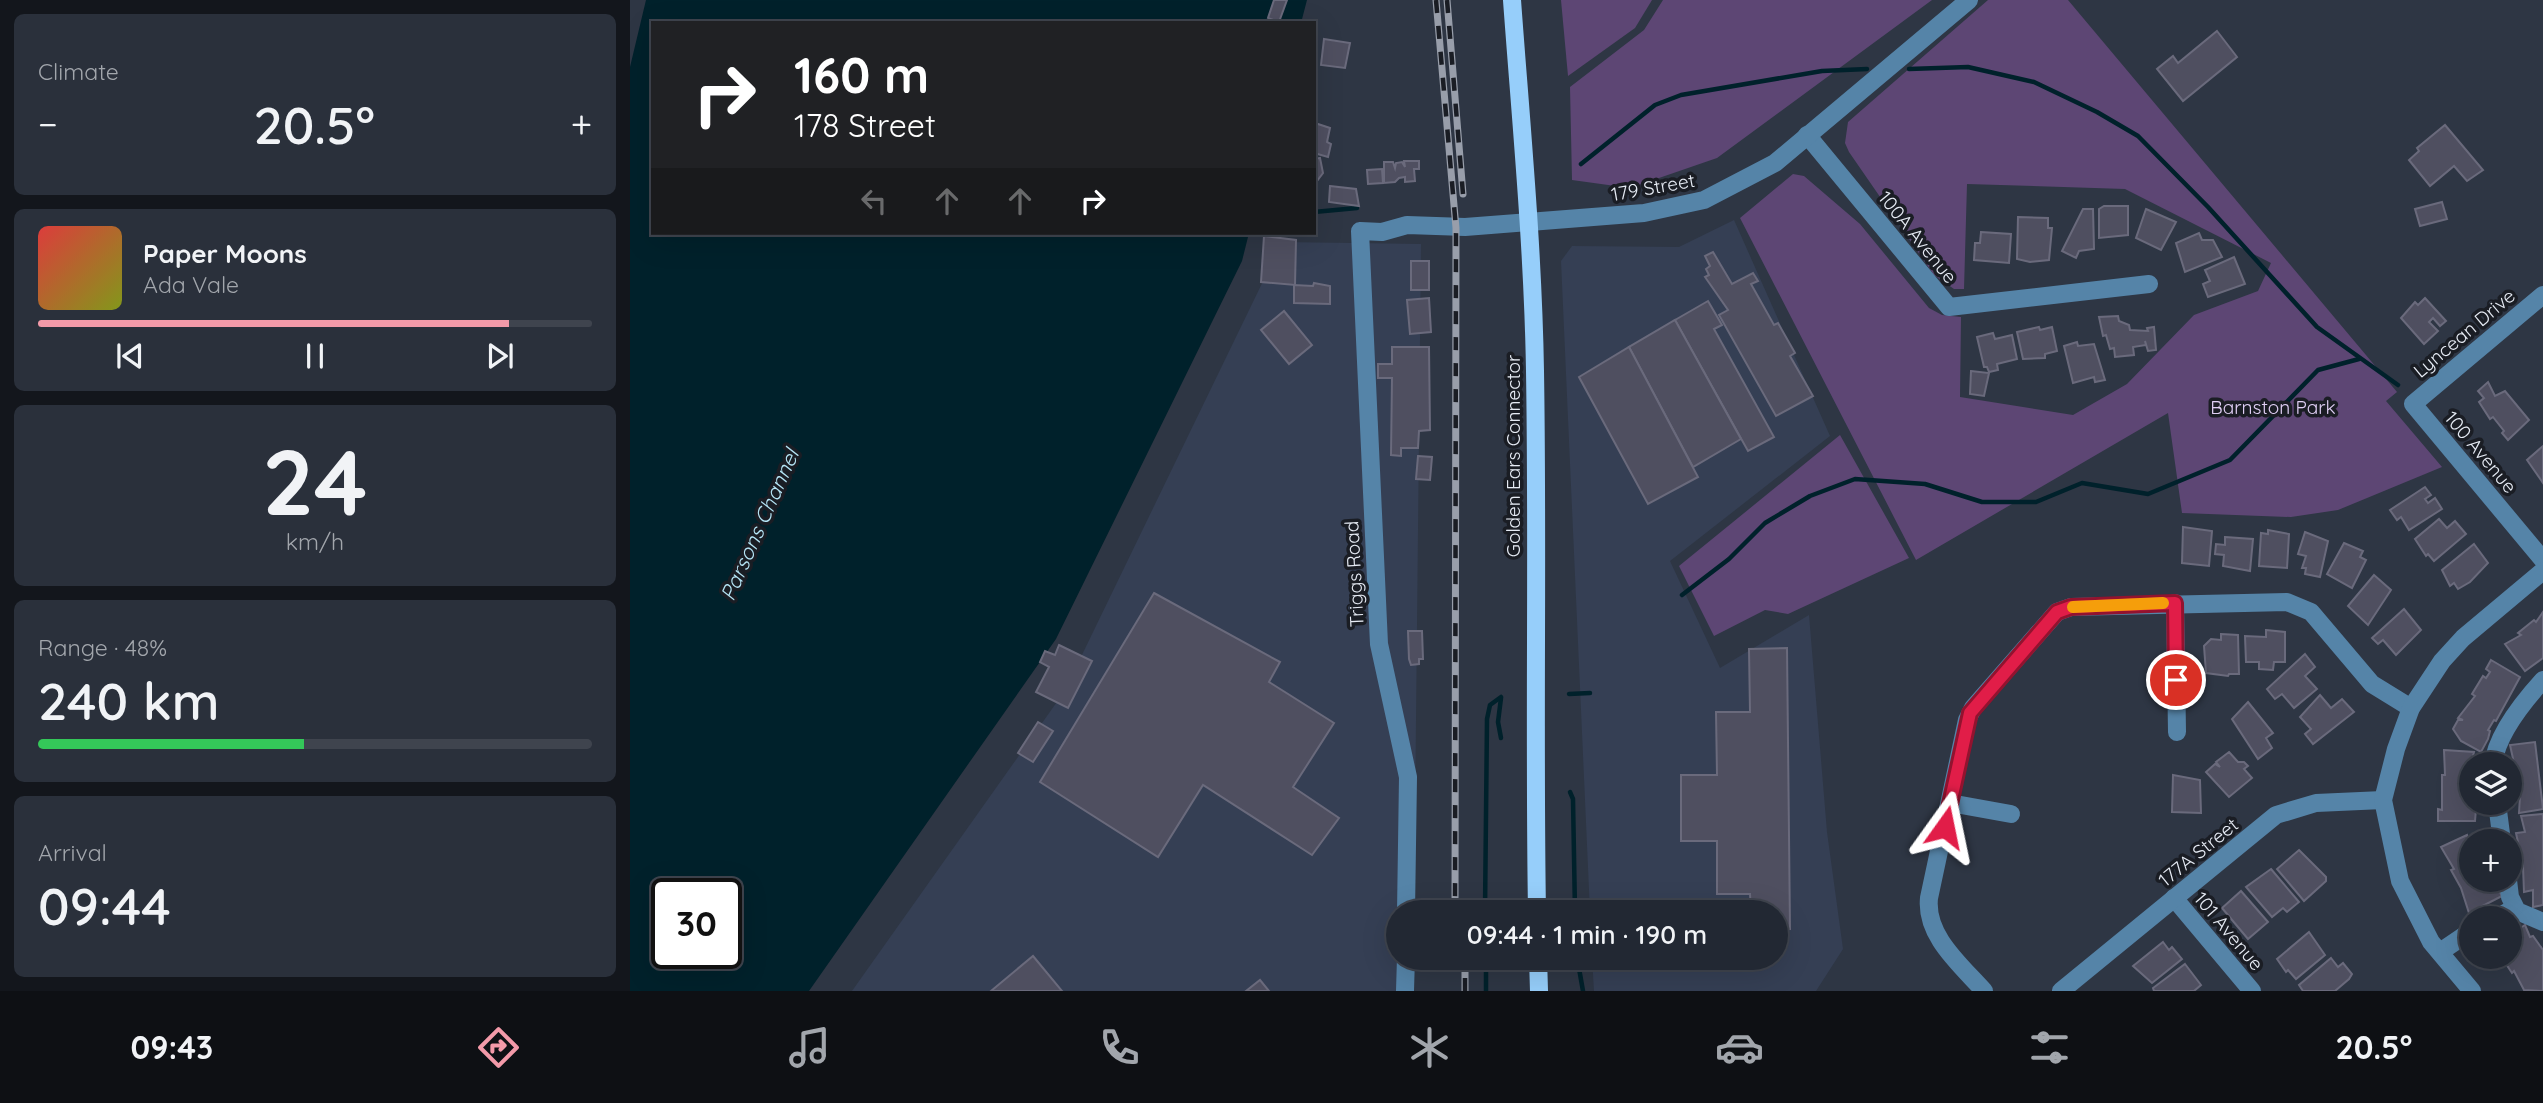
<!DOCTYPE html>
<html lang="en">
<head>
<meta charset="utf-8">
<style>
  :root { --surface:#222833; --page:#2a303b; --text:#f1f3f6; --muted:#a2a6ac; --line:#3f444e; --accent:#f39aa9 }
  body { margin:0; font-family:Quicksand,sans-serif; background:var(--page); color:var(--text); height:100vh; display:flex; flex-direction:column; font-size:26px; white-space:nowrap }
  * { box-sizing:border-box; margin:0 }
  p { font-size:23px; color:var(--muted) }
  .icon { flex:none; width:38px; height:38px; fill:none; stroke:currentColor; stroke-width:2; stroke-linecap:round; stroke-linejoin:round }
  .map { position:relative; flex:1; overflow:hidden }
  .panel { display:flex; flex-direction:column; gap:14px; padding:14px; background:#13161c; width:630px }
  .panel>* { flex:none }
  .top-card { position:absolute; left:21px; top:21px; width:665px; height:214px; border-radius:0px; box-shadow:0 7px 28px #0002,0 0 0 2px var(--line); background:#202124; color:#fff; overflow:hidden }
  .controls { position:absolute; left:1829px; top:752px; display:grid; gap:14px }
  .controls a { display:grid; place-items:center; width:63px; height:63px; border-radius:50%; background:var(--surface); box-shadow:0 7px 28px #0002,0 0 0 2px var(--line); font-size:35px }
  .speed { position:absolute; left:21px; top:878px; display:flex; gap:14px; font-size:35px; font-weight:700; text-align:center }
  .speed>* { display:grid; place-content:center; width:91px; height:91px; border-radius:50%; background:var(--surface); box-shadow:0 7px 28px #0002,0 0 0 2px var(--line); line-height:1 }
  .speed .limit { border:4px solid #111; border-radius:10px; background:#fff; color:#111 }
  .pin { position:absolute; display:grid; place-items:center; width:60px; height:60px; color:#fff; margin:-30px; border:4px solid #fff; border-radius:50%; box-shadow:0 2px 7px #0007 }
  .me { position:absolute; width:77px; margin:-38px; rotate:12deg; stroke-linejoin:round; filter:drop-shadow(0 0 5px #0008) }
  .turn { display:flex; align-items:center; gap:24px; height:147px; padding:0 28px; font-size:32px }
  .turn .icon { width:91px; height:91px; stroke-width:2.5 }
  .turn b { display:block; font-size:49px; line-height:60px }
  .lanes { display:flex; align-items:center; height:66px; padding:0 28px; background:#0003; justify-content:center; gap:35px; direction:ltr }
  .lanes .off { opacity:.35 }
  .big { font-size:52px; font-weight:600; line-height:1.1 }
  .panel .widget { flex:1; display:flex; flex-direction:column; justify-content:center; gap:10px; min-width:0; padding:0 24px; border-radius:10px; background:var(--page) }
  .panel .dial { align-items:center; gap:0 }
  .dial b { font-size:91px; line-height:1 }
  .song { display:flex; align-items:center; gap:21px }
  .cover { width:84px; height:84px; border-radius:10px; background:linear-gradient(135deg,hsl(0 70% 55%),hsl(70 70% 35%)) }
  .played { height:7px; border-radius:4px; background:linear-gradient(90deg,var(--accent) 85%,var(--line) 85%) }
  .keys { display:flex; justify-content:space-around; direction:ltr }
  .heat { display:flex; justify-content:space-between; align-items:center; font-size:38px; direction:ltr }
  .charge { height:10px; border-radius:5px; background:linear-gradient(90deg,#34c759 48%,var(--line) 0) }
  .trip { position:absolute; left:756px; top:900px; width:402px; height:70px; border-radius:35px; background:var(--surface); box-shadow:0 7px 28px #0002,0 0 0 2px var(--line); font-weight:600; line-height:70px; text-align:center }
  .menu { display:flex; height:112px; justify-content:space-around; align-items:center; background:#0e1014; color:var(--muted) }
  .menu .icon { width:49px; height:49px }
  .menu .on { color:var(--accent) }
  .menu b { font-size:32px; color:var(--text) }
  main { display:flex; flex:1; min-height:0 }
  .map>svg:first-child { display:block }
  .built { fill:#353f54 }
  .green { fill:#5d4674 }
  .water { fill:#00212b; fill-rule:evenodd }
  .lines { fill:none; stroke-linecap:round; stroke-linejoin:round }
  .stream { stroke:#00212b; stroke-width:4.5 }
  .building { fill:#4f4f60; stroke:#6a6a7c; stroke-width:2 }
  .minor { stroke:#5584a8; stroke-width:18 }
  .major { stroke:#96cefa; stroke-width:18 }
  .rail-casing { stroke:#989eaa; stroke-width:7 }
  .rail { stroke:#1a1d24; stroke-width:4.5; stroke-dasharray:13; stroke-linecap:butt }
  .route-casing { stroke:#92132f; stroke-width:18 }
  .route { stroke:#e11d48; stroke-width:12 }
  .slow { stroke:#f59e0b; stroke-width:12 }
  .labels { text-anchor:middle; stroke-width:7; stroke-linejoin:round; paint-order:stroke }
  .street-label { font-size:19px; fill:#e7ecf5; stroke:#1a1d24 }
  .park-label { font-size:19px; fill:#e1d0f6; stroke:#1a1d24 }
  .water-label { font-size:21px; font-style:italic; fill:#b6e6f7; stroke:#1a1d24 }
</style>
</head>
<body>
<main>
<section class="panel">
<div class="widget"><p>Climate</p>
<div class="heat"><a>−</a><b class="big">20.5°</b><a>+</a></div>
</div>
<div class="widget">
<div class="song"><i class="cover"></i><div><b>Paper Moons</b><p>Ada Vale</p></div></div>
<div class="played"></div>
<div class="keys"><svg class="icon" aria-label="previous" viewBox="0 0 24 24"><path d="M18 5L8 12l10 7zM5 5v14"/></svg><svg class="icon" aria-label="pause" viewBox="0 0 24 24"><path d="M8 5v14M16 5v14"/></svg><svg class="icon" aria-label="next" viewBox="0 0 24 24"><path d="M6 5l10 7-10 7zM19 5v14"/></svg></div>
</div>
<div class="widget dial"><b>24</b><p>km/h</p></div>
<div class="widget"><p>Range · 48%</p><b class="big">240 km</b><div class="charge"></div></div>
<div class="widget"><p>Arrival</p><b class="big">09:44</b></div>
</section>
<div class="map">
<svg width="1913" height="991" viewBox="0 0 1913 991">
  <rect width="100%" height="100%" fill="#2e3644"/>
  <g class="built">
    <polygon points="1104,220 1200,436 1040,561 1090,668 1179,615 1197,832 1213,949 1186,991 964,991 962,957 1146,957 1146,912 960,912 931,261 942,246 1049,247"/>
    <polygon points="652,242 791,244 784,912 768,912 768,957 783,991 222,991 434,692"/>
  </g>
  <g class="green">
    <polygon points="931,0 1022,0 1005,28 938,76"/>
    <polygon points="1033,0 1302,0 1087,158 1000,188 942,180 940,87 1014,30"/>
    <polygon points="1358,0 1438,0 1767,392 1756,401 1812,467 1708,510 1661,517 1552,513 1538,413 1286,560 1110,218 1163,174 1174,176 1230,224 1299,308 1312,315 1331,317 1330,397 1443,415 1497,384 1564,315 1628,291 1641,263 1495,189 1337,184 1334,289 1324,289 1304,275 1219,152 1215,143 1218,122"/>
    <polygon points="1210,435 1279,558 1158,614 1135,610 1084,636 1049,566"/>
  </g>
  <path class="water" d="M16 0H677L671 23H23V233H619L612 261 426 639 179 991H0V67ZM37 894H96V954H37Z"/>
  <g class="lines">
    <g class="stream">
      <polyline points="1279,69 1338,67 1404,82 1467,112 1508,136 1578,207 1687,327 1768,385"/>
      <polyline points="951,164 1025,105 1051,95 1192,71 1237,69"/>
      <polyline points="684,212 727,208"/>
      <polyline points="1052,595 1099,559 1135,523 1180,496 1225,479 1295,484 1352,502 1406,502 1452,483 1518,494 1600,460 1688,370 1729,359"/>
      <polyline points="939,694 960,693"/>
      <polyline points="871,738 868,722 871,698"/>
      <polyline points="940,792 943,799 945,912"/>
      <polyline points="855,912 857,719 860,705 871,697"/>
      <polyline points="947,957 953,991"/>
      <polyline points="856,991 856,957"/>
    </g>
  </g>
  <g class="building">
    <polygon points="644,0 657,0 649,22 638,18"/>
    <polygon points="1587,31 1607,57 1553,101 1527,69 1543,56 1548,63"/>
    <polygon points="694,39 720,43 715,68 691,65"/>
    <polygon points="688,124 700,128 697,142 701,144 698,157 684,153 684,125"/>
    <polygon points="1815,125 1853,170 1837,181 1824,166 1800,186 1779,160 1789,151 1787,148"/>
    <polygon points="690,158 693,173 684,185 684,159"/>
    <polygon points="774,161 789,161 789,169 784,169 785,181 775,182 775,177 769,178 765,182 754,183 754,162 763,162 765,168 766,163 772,162 775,167"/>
    <polygon points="752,169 753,183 738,184 737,170"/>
    <polygon points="700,186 726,189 729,206 699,202"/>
    <polygon points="1812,202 1817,219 1790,226 1785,209"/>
    <polygon points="1474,206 1498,206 1498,235 1469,238 1469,209"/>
    <polygon points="1453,209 1463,209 1464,249 1449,251 1446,258 1432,251"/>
    <polygon points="1516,209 1546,222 1531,250 1506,238"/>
    <polygon points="1388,217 1418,218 1418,228 1422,228 1419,260 1400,262 1387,259"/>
    <polygon points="1351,232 1381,234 1379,263 1344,260 1345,243 1350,243"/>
    <polygon points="1569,233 1572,240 1583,240 1592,257 1555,272 1546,243"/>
    <polygon points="634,236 666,240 665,285 631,282"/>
    <polygon points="1083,252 1102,284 1123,273 1128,281 1121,284 1144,325 1148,323 1165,353 1160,356 1183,396 1146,416 1089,315 1098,310 1075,277 1079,275 1076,269 1080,266 1075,256"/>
    <polygon points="1604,257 1615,284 1578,297 1573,284 1580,281 1575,270"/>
    <rect x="781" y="261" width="18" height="29"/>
    <polygon points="684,283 700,286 700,304 664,303 664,285 683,286"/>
    <polygon points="799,298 801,332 780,334 777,300"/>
    <polygon points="1795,298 1816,321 1810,326 1803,318 1799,322 1808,331 1794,344 1771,318 1785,302 1788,305"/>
    <polygon points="1078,301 1092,325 1084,329 1144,437 1118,451 1045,320"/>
    <polygon points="654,311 682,345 659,364 631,330"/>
    <polygon points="1488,316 1489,321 1499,325 1500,330 1518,331 1517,328 1524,327 1526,350 1518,351 1515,341 1516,345 1503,347 1504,355 1485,357 1484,348 1480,349 1476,335 1473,336 1469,317"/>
    <polygon points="1045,320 1111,439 1063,467 999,347"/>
    <polygon points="1409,327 1410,330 1422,327 1427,351 1415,354 1415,358 1393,359 1387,332"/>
    <polygon points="1363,333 1365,339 1382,335 1387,359 1367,364 1368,370 1359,372 1357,367 1354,367 1347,337"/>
    <polygon points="1447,342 1448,346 1464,344 1475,380 1465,382 1464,377 1443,383 1434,346"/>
    <polygon points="762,347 799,347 800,430 789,431 788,448 771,448 771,456 761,455 762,378 748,378 748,364 762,364"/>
    <polygon points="999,347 1068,477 1018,504 949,377"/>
    <polygon points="1341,371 1359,373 1354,396 1340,394"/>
    <polygon points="1858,382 1865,396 1875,391 1899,420 1878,440 1872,433 1874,431 1863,417 1860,419 1849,402 1854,398 1848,391"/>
    <polygon points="1913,446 1913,483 1897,460"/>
    <polygon points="788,456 802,457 800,480 786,479"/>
    <polygon points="1795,487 1801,495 1795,499 1798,503 1805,498 1812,509 1779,530 1771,517 1767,520 1760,510"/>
    <polygon points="1809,519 1817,528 1825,521 1836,534 1804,561 1798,554 1796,556 1785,539"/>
    <polygon points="1553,527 1582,531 1579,566 1552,563"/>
    <polygon points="1638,530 1659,534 1657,568 1629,566 1631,533 1638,534"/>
    <polygon points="1675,532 1698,541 1690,577 1675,574 1676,568 1672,568 1676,556 1668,554"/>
    <polygon points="1595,537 1623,539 1620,571 1593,566 1594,555 1585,554 1586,544 1595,545"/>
    <polygon points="1714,543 1733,551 1730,557 1736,560 1722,588 1697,574"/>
    <polygon points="1844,544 1858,563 1840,582 1828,589 1824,583 1820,586 1812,570"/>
    <polygon points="1744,575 1761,590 1738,625 1718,606"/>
    <polygon points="524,593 650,662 639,682 704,723 663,787 709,818 682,855 573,785 528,857 410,782"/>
    <polygon points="1774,609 1791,630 1766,655 1753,640 1748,644 1742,638"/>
    <polygon points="1913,612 1913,658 1895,671 1875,644 1891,635 1888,633 1904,620 1906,622"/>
    <polygon points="1636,630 1655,632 1655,662 1644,662 1643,670 1629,669 1629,662 1616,662 1615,636 1636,637"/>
    <polygon points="778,631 792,631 793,659 789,659 789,664 781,665 779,659"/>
    <polygon points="1591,634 1608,635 1609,674 1599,674 1598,676 1576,673 1574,646 1581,639 1591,640"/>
    <polygon points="429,645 462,661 438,708 406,692 419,667 410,662 415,651 425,655"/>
    <polygon points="1157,648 1160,929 1146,930 1146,912 1121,912 1120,894 1087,894 1087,841 1051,841 1051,775 1087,775 1086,712 1120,712 1119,649"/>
    <polygon points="1675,654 1685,667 1675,676 1687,689 1664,708 1652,694 1645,699 1637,689"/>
    <polygon points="1861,660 1890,677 1866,721 1864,720 1858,730 1860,731 1858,739 1851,752 1831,741 1823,729 1828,720 1833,720 1828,718 1845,696 1842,694 1853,676 1856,678 1860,672 1856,669"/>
    <polygon points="1690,695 1701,708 1712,699 1724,712 1683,744 1675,734 1681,729 1670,717"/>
    <polygon points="1618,702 1643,733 1636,738 1642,748 1628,759 1602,719"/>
    <polygon points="408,722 423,731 403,762 388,753"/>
    <polygon points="1905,742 1913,809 1889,813 1890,796 1880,797 1878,763 1884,763 1880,745"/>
    <polygon points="1814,750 1844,752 1843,756 1852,757 1851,765 1841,765 1841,788 1838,788 1841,803 1847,803 1842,804 1842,809 1846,809 1845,821 1808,821 1808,809 1812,810 1812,775 1815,775"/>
    <polygon points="1599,752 1608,762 1614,762 1618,766 1614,769 1622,778 1599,797 1576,772 1585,764 1590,767 1586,762"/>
    <polygon points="1543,775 1570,780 1571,813 1542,812"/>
    <polygon points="1913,814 1913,905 1903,907 1903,890 1894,892 1893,866 1886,833 1895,832 1891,816"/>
    <polygon points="1837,835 1838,839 1847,835 1850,842 1841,842 1841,880 1864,880 1861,882 1863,886 1866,884 1872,896 1839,913 1831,888 1821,870 1824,869 1811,847"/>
    <polygon points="1669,850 1696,877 1696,881 1674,901 1647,869"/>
    <polygon points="1641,869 1669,902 1657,912 1653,908 1642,917 1616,887"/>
    <polygon points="1611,891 1638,922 1618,939 1592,908"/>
    <polygon points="1895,925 1900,937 1903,936 1913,950 1913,991 1894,990 1884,971 1882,973 1872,958 1880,957 1880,935"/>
    <polygon points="1679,932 1695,955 1666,979 1658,970 1656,972 1647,959"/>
    <polygon points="1533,942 1539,950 1542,947 1552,959 1522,983 1503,966"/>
    <polygon points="403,956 432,991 361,991"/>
    <polygon points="1701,958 1708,967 1713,963 1722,974 1719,979 1705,991 1673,991 1669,985"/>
    <polygon points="1555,964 1571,985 1564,991 1524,991 1523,988"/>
    <polygon points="630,980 639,991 616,991"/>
  </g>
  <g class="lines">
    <g class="minor">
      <polyline points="1177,135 1319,307 1519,284"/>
      <polyline points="1913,295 1783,404 1913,560"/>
      <polyline points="1545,603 1547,732"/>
      <path d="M1863 765C1866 735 1893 702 1913 680"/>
      <polyline points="1320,803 1381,814"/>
      <polyline points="1867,803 1872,842"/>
      <polyline points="1878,880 1880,897 1887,911 1913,922"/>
      <polyline points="1544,898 1622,991"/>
      <polyline points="776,912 778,777 749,644 730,231 752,232 777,225 835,227 1014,213 1074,200 1145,163 1339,0"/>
      <polyline points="1865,919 1884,908"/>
      <polyline points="1810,952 1841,931"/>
      <polyline points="775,991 776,957"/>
      <path d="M1354 991C1331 965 1295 936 1299 898L1337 720 1343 708 1427 612 1441 607 1657 602 1681 612 1742 684 1781 708"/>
      <polyline points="1431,991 1646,815 1686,803 1753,800"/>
      <polyline points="1842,991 1801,942 1770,881 1753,800 1766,749 1781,708 1812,661 1833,638 1913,571"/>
    </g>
    <g class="major">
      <path d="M882 0C891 123 903 247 905 371 908 551 904 731 907 912"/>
      <polyline points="908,957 909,991"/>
    </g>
    <g class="rail-casing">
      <g id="rail">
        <polyline points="806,0 826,228 825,912"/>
        <polyline points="817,0 833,194"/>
        <polyline points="835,991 835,957"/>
      </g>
    </g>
    <use href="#rail" class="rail"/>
  </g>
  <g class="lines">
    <g class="route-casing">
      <polyline id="route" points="1315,827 1340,713 1427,612 1441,607 1545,603 1546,680"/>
    </g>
    <use href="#route" class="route"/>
    <polyline class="slow" points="1443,607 1533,603"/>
  </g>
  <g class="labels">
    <g class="street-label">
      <text transform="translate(1023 187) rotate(-10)" y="7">179 Street</text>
      <text transform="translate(1288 237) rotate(51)" y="7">100A Avenue</text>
      <text transform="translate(1834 333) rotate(-40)" y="7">Lyncean Drive</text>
      <text transform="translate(1851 452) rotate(50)" y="7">100 Avenue</text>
      <text transform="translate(883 456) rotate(-90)" y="7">Golden Ears Connector</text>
      <text transform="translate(724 574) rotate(-93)" y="7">Triggs Road</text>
      <text transform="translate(1568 852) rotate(-39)" y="7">177A Street</text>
      <text transform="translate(1599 931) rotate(50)" y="7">101 Avenue</text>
    </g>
    <g class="park-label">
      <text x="1643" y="414">Barnston Park</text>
    </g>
    <g class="water-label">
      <text transform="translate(130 525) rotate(-66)" y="7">Parsons Channel</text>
    </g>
  </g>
</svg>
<div class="controls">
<a><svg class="icon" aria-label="layers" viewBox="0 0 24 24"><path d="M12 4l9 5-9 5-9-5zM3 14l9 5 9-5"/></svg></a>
<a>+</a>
<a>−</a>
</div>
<div class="speed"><div class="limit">30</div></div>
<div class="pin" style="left:1546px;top:680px;background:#d93025"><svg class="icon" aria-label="arrive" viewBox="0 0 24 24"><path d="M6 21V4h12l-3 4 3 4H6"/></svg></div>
<svg class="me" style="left:1315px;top:827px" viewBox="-20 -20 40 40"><path d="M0-17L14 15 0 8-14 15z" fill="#e11d48" stroke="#fff" stroke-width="4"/></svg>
<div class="trip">09:44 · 1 min · 190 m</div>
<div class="top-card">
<div class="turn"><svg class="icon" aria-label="right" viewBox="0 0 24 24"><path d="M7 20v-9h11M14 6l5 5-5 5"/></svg><div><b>160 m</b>178 Street</div></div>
<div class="lanes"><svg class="icon off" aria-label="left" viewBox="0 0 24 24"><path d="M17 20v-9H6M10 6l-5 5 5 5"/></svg><svg class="icon off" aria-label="ahead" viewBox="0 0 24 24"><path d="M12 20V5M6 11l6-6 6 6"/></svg><svg class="icon off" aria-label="ahead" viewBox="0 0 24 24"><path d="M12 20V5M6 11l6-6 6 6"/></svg><svg class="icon" aria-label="right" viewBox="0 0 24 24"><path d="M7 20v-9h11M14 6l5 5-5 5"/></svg></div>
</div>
</div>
</main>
<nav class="menu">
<b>09:43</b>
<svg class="icon on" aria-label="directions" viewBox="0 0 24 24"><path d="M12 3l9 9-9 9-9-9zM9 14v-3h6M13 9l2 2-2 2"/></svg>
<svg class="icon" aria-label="music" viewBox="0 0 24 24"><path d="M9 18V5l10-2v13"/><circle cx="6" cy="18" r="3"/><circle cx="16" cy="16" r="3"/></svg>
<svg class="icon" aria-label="phone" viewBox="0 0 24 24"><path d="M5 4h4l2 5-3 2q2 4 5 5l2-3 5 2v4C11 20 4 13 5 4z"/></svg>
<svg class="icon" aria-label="climate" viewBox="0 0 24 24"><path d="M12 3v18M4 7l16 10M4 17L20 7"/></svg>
<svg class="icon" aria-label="car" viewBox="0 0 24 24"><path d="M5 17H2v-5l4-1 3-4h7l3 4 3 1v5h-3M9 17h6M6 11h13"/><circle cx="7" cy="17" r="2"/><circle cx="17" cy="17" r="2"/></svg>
<svg class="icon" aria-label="filters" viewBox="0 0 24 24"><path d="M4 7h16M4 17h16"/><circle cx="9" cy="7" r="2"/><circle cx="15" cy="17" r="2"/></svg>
<b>20.5°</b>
</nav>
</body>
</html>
